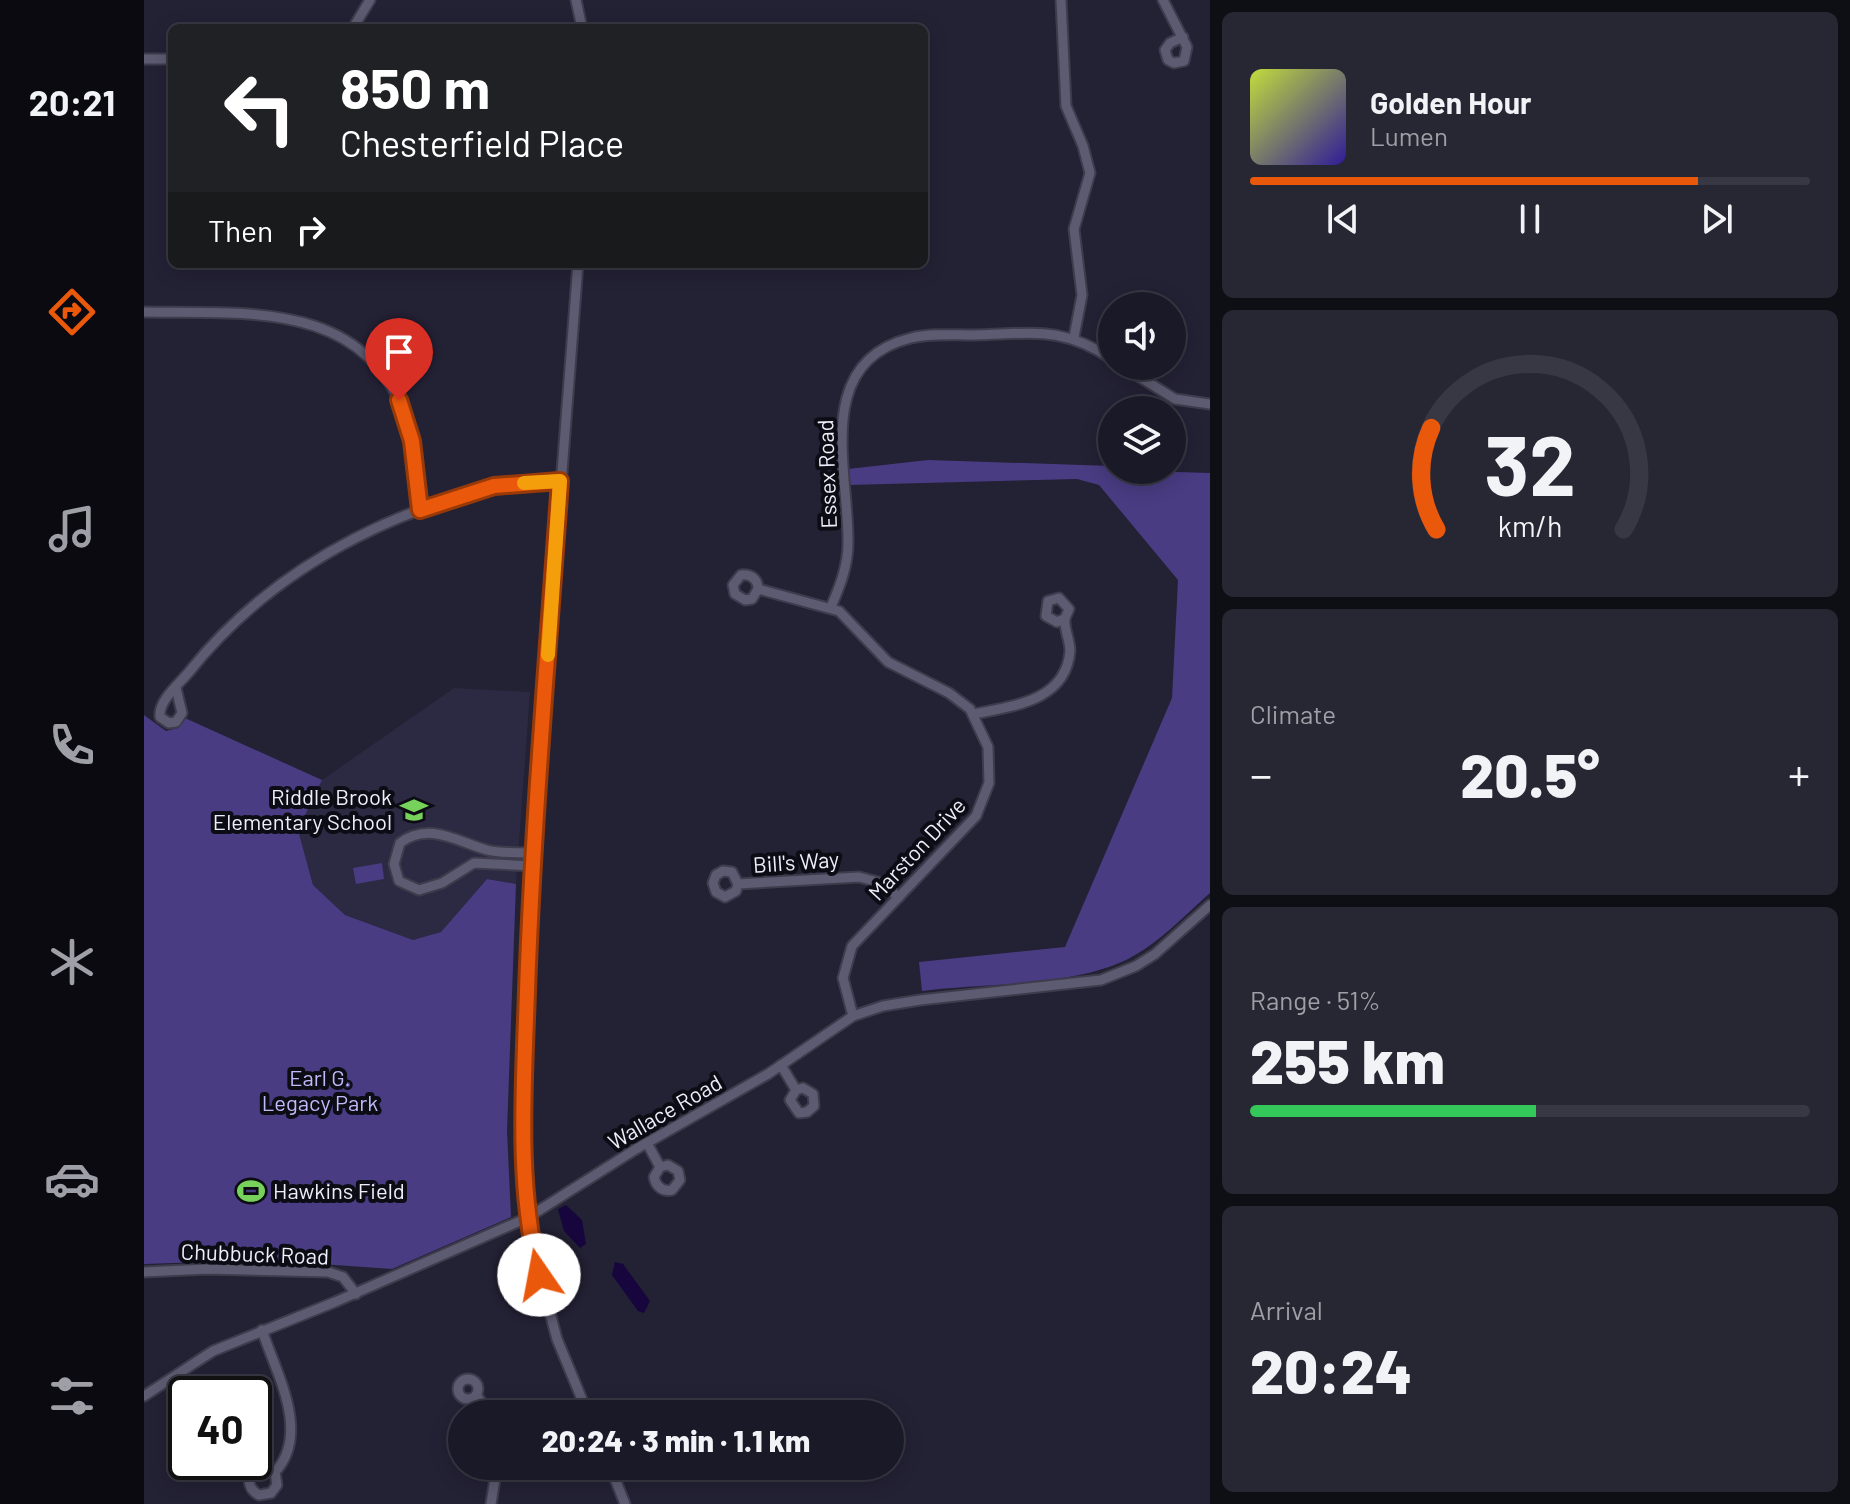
<!DOCTYPE html>
<html lang="en">
<head>
<meta charset="utf-8">
<style>
  :root { --surface:#1a1927; --page:#272633; --text:#f1f3f6; --muted:#9fa0a7; --line:#383844; --accent:#ea580c }
  body { margin:0; font-family:Barlow,sans-serif; background:var(--page); color:var(--text); height:100vh; display:flex; flex-direction:column; font-size:30px; white-space:nowrap }
  * { box-sizing:border-box; margin:0 }
  p { font-size:26px; color:var(--muted) }
  .icon { flex:none; width:44px; height:44px; fill:none; stroke:currentColor; stroke-width:2; stroke-linecap:round; stroke-linejoin:round }
  .map { position:relative; flex:1; overflow:hidden }
  .sheet { display:flex; flex-direction:column; gap:12px; padding:12px; background:#0e0e15; width:640px }
  .sheet>* { flex:none }
  .banner { position:absolute; left:24px; top:24px; width:760px; height:244px; border-radius:12px; box-shadow:0 4px 20px #0003,0 0 0 2px var(--line); background:#202124; color:#fff; overflow:hidden }
  .controls { position:absolute; left:954px; top:292px; display:grid; gap:16px }
  .controls a { display:grid; place-items:center; width:88px; height:88px; border-radius:50%; background:var(--surface); box-shadow:0 4px 20px #0003,0 0 0 2px var(--line); font-size:40px }
  .speed { position:absolute; left:24px; top:1376px; display:flex; gap:16px; font-size:40px; font-weight:700; text-align:center }
  .speed>* { display:grid; place-content:center; width:104px; height:104px; border-radius:50%; background:var(--surface); box-shadow:0 4px 20px #0003,0 0 0 2px var(--line); line-height:1 }
  .speed .limit { border:4px solid #111; border-radius:12px; background:#fff; color:#111 }
  .pin { position:absolute; display:grid; place-items:center; width:68px; height:68px; color:#fff; margin:-82px -34px; border-radius:50% 50% 50% 0; rotate:-45deg; box-shadow:0 0 8px #0007 }
  .pin .icon { rotate:45deg }
  .me { position:absolute; width:88px; margin:-44px; rotate:348deg; stroke-linejoin:round; filter:drop-shadow(0 0 6px #0008) }
  .turn { display:flex; align-items:center; gap:28px; height:168px; padding:0 40px; font-size:36px }
  .turn .icon { width:104px; height:104px; stroke-width:2.5 }
  .turn b { display:block; font-size:56px; line-height:68px }
  .then { display:flex; align-items:center; height:76px; padding:0 40px; background:#0003; gap:16px; font-size:30px }
  .big { font-size:60px; font-weight:800; line-height:1.1 }
  .sheet .tile { flex:1; display:flex; flex-direction:column; justify-content:center; gap:12px; min-width:0; padding:0 28px; border-radius:12px; background:var(--page) }
  .sheet .dial { align-items:center; gap:0 }
  .dial svg { height:208px; overflow:visible; fill:none; stroke:var(--line); stroke-width:7; stroke-linecap:round; text-anchor:middle }
  .dial text { fill:var(--text); stroke:none }
  .song { display:flex; align-items:center; gap:24px }
  .cover { width:96px; height:96px; border-radius:12px; background:linear-gradient(135deg,hsl(70 70% 55%),hsl(250 70% 35%)) }
  .played { height:8px; border-radius:4px; background:linear-gradient(90deg,var(--accent) 80%,var(--line) 80%) }
  .keys { display:flex; justify-content:space-around; direction:ltr }
  .heat { display:flex; justify-content:space-between; align-items:center; font-size:44px; direction:ltr }
  .charge { height:12px; border-radius:6px; background:linear-gradient(90deg,#34c759 51%,var(--line) 0) }
  .trip { position:absolute; left:304px; top:1400px; width:456px; height:80px; border-radius:40px; background:var(--surface); box-shadow:0 4px 20px #0003,0 0 0 2px var(--line); font-weight:800; line-height:80px; text-align:center }
  main { display:flex; flex:1; min-height:0 }
  .tabs { display:flex; flex-direction:column; width:144px; justify-content:space-around; align-items:center; background:#0a0a10; color:var(--muted) }
  .tabs .icon { width:56px; height:56px }
  .tabs .on { color:var(--accent) }
  .tabs b { font-size:36px; color:var(--text) }
  .map>svg:first-child { display:block }
  .built { fill:#2c2942 }
  .green { fill:#493c83 }
  .water { fill:#17053d }
  .lines { fill:none; stroke-linecap:round; stroke-linejoin:round }
  .minor-casing { stroke:#3e3c4c; stroke-width:13 }
  .minor { stroke:#5d5b71; stroke-width:9 }
  .route-casing { stroke:#983908; stroke-width:20 }
  .route { stroke:#ea580c; stroke-width:14 }
  .slow { stroke:#f59e0b; stroke-width:14 }
  .labels { text-anchor:middle; stroke-width:8; stroke-linejoin:round; paint-order:stroke }
  .street-label { font-size:22px; fill:#eeedfa; stroke:#0c0c14 }
  .poi-label { font-size:22px; fill:#eeedfa; stroke:#0c0c14; text-anchor:end }
  .park-label { font-size:22px; fill:#c0b9fa; stroke:#0c0c14 }
</style>
</head>
<body>
<main>
<nav class="tabs">
<b>20:21</b>
<svg class="icon on" aria-label="directions" viewBox="0 0 24 24"><path d="M12 3l9 9-9 9-9-9zM9 14v-3h6M13 9l2 2-2 2"/></svg>
<svg class="icon" aria-label="music" viewBox="0 0 24 24"><path d="M9 18V5l10-2v13"/><circle cx="6" cy="18" r="3"/><circle cx="16" cy="16" r="3"/></svg>
<svg class="icon" aria-label="phone" viewBox="0 0 24 24"><path d="M5 4h4l2 5-3 2q2 4 5 5l2-3 5 2v4C11 20 4 13 5 4z"/></svg>
<svg class="icon" aria-label="climate" viewBox="0 0 24 24"><path d="M12 3v18M4 7l16 10M4 17L20 7"/></svg>
<svg class="icon" aria-label="car" viewBox="0 0 24 24"><path d="M5 17H2v-5l4-1 3-4h7l3 4 3 1v5h-3M9 17h6M6 11h13"/><circle cx="7" cy="17" r="2"/><circle cx="17" cy="17" r="2"/></svg>
<svg class="icon" aria-label="filters" viewBox="0 0 24 24"><path d="M4 7h16M4 17h16"/><circle cx="9" cy="7" r="2"/><circle cx="15" cy="17" r="2"/></svg>
</nav>
<div class="map">
<svg width="1066" height="1504" viewBox="0 0 1066 1504">
  <rect width="100%" height="100%" fill="#232134"/>
  <polygon class="built" points="310,688 386,692 372,884 343,879 297,932 269,940 201,915 169,885 154,830 178,780"/>
  <g class="green">
    <path d="M784 460 968 466V470L1066 473V893C1040 916 1015 943 984 959 928 987 840 983 778 991L775 962 921 947 1028 698 1034 580 955 485 933 479 705 485 704 469Z"/>
    <polygon points="0,715 22,731 34,728 41,718 178,780 154,830 169,885 201,915 269,940 297,932 343,879 372,884 363,1131 367,1217 248,1269 120,1260 0,1264"/>
    <polygon points="238,863 240,879 212,884 209,868"/>
  </g>
  <g class="water">
    <polygon points="422,1205 438,1220 442,1244 436,1248 420,1231 414,1209"/>
    <polygon points="471,1262 479,1264 506,1301 500,1313 494,1311 468,1275"/>
  </g>
  <g class="lines">
    <g class="minor-casing">
      <g id="minor">
        <polyline points="432,0 438,28"/>
        <polyline points="917,0 922,106 939,146 946,173 930,229 938,295 930,337"/>
        <polyline points="1019,0 1043,47 1040,61 1030,63 1024,60 1021,50 1026,43 1039,37"/>
        <polyline points="209,28 226,0"/>
        <polyline points="0,59 28,59"/>
        <polyline points="434,264 388,861 379,1139 389,1249 413,1339 444,1414"/>
        <path d="M0 312C101 314 222 299 262 419 272 447 272 480 276 510"/>
        <polyline points="978,366 1031,399 1066,404"/>
        <path d="M614 589 608 599 601 600 591 594 589 585 597 575C607 574 614 579 614 589L695 611 744 662 805 693 826 709 844 747 845 783 832 816 708 946 699 978 709 1016"/>
        <path d="M687 607C696 586 704 566 704 543 705 471 668 362 767 338 787 333 808 335 828 335 887 334 917 325 968 359"/>
        <path d="M32 688 38 713 32 722 25 723 16 717C14 701 35 684 45 672 132 563 277 488 416 481"/>
        <path d="M830 714C869 706 922 701 926 651 926 640 920 629 921 620 921 616 924 613 925 609L915 598 904 601 902 616 913 622 920 619"/>
        <path d="M388 866 330 863 298 883 275 890 255 881 250 864 256 843C285 821 314 842 343 850 357 854 374 852 389 853"/>
        <polyline points="594,884 592,891 581,897 572,892 569,883 572,875 579,871 588,872 594,884 715,877 734,882 755,897"/>
        <polyline points="637,1065 652,1090 659,1088 669,1094 670,1106 663,1112 655,1113 646,1100 652,1090"/>
        <path d="M503 1143 516 1167 510 1177C512 1187 519 1192 528 1190L536 1180 534 1171 524 1165 516 1167"/>
        <polyline points="0,1272 63,1269 184,1272 199,1277 212,1294"/>
        <path d="M118 1330C132 1373 167 1433 131 1472L118 1466C102 1471 101 1487 115 1495L127 1493 133 1485 131 1472"/>
        <circle cx="324" cy="1389" r="10"/>
        <polyline points="332,1395 347,1414"/>
        <polyline points="0,1396 69,1351 191,1302 383,1218 492,1149 624,1074 709,1016 739,1006 776,1000 957,980 992,966 1011,954 1066,905"/>
        <polyline points="466,1466 481,1504"/>
        <polyline points="347,1504 353,1466"/>
      </g>
    </g>
    <use href="#minor" class="minor"/>
  </g>
  <g class="lines">
    <g class="route-casing">
      <path id="route" d="M255 400 268 441 276 510 350 486 416 481C404 651 389 821 383 991 380 1086 372 1182 395 1275"/>
    </g>
    <use href="#route" class="route"/>
    <polyline class="slow" points="380,483 416,481 404,655"/>
  </g>
  <defs>
    <g id="school-bare" transform="scale(2.16)"><path d="M0-5L7-2L0 1L-7-2ZM-4 1L0 2.5L4 1V4Q0 6-4 4Z" fill="#76d25a" stroke="#0c0c14" stroke-width="2.5" paint-order="stroke"/></g>
    <g id="stadium-bare" transform="scale(2.16)"><path d="M0-5a6.5 5 0 1 0 0 10a6.5 5 0 1 0 0-10ZM-3.5-1.8h7v3.6h-7Z" fill="#76d25a" stroke="#0c0c14" stroke-width="2.5" paint-order="stroke"/></g>
  </defs>
  <g fill-rule="evenodd">
    <use href="#school-bare" x="270" y="810"/>
    <use href="#stadium-bare" x="107" y="1191"/>
  </g>
  <g class="labels">
    <g class="street-label">
      <text transform="translate(683 474) rotate(-92)" y="8">Essex Road</text>
      <text transform="translate(773 849) rotate(-47)" y="8">Marston Drive</text>
      <text transform="translate(652 862) rotate(-4)" y="8">Bill's Way</text>
      <text transform="translate(521 1112) rotate(-30)" y="8">Wallace Road</text>
      <text transform="translate(111 1254) rotate(2)" y="8">Chubbuck Road</text>
    </g>
    <g class="poi-label">
      <text x="248" y="805">Riddle Brook<tspan x="248" dy="25">Elementary School</tspan></text>
      <text x="129" y="1199" text-anchor="start">Hawkins Field</text>
    </g>
    <g class="park-label">
      <text x="176" y="1086">Earl G.<tspan x="176" dy="25">Legacy Park</tspan></text>
    </g>
  </g>
</svg>
<div class="controls">
<a><svg class="icon" aria-label="sound" viewBox="0 0 24 24"><path d="M4 9h4l5-4v14l-5-4H4zM17 9q2 3 0 6"/></svg></a>
<a><svg class="icon" aria-label="layers" viewBox="0 0 24 24"><path d="M12 4l9 5-9 5-9-5zM3 14l9 5 9-5"/></svg></a>
</div>
<div class="speed"><div class="limit">40</div></div>
<div class="pin" style="left:255px;top:400px;background:#d93025"><svg class="icon" aria-label="arrive" viewBox="0 0 24 24"><path d="M6 21V4h12l-3 4 3 4H6"/></svg></div>
<svg class="me" style="left:395px;top:1275px" viewBox="-20 -20 40 40"><circle r="19" fill="#fff"/><path d="M0-13L10 11 0 6-10 11z" fill="#ea580c"/></svg>
<div class="trip">20:24 · 3 min · 1.1 km</div>
<div class="banner">
<div class="turn"><svg class="icon" aria-label="left" viewBox="0 0 24 24"><path d="M17 20v-9H6M10 6l-5 5 5 5"/></svg><div><b>850 m</b>Chesterfield Place</div></div>
<div class="then">Then<svg class="icon" aria-label="right" viewBox="0 0 24 24"><path d="M7 20v-9h11M14 6l5 5-5 5"/></svg></div>
</div>
</div>
<section class="sheet">
<div class="tile">
<div class="song"><i class="cover"></i><div><b>Golden Hour</b><p>Lumen</p></div></div>
<div class="played"></div>
<div class="keys"><svg class="icon" aria-label="previous" viewBox="0 0 24 24"><path d="M18 5L8 12l10 7zM5 5v14"/></svg><svg class="icon" aria-label="pause" viewBox="0 0 24 24"><path d="M8 5v14M16 5v14"/></svg><svg class="icon" aria-label="next" viewBox="0 0 24 24"><path d="M6 5l10 7-10 7zM19 5v14"/></svg></div>
</div>
<div class="tile dial"><svg viewBox="0 0 100 80">
<path d="M14 69A42 42 0 1 1 86 69"/>
<path d="M14 69A42 42 0 0 1 12 30" stroke="#ea580c"/>
<text x="50" y="56" font-size="32" font-weight="700">32</text>
<text x="50" y="72" font-size="11">km/h</text>
</svg></div>
<div class="tile"><p>Climate</p>
<div class="heat"><a>−</a><b class="big">20.5°</b><a>+</a></div>
</div>
<div class="tile"><p>Range · 51%</p><b class="big">255 km</b><div class="charge"></div></div>
<div class="tile"><p>Arrival</p><b class="big">20:24</b></div>
</section>
</main>
</body>
</html>
